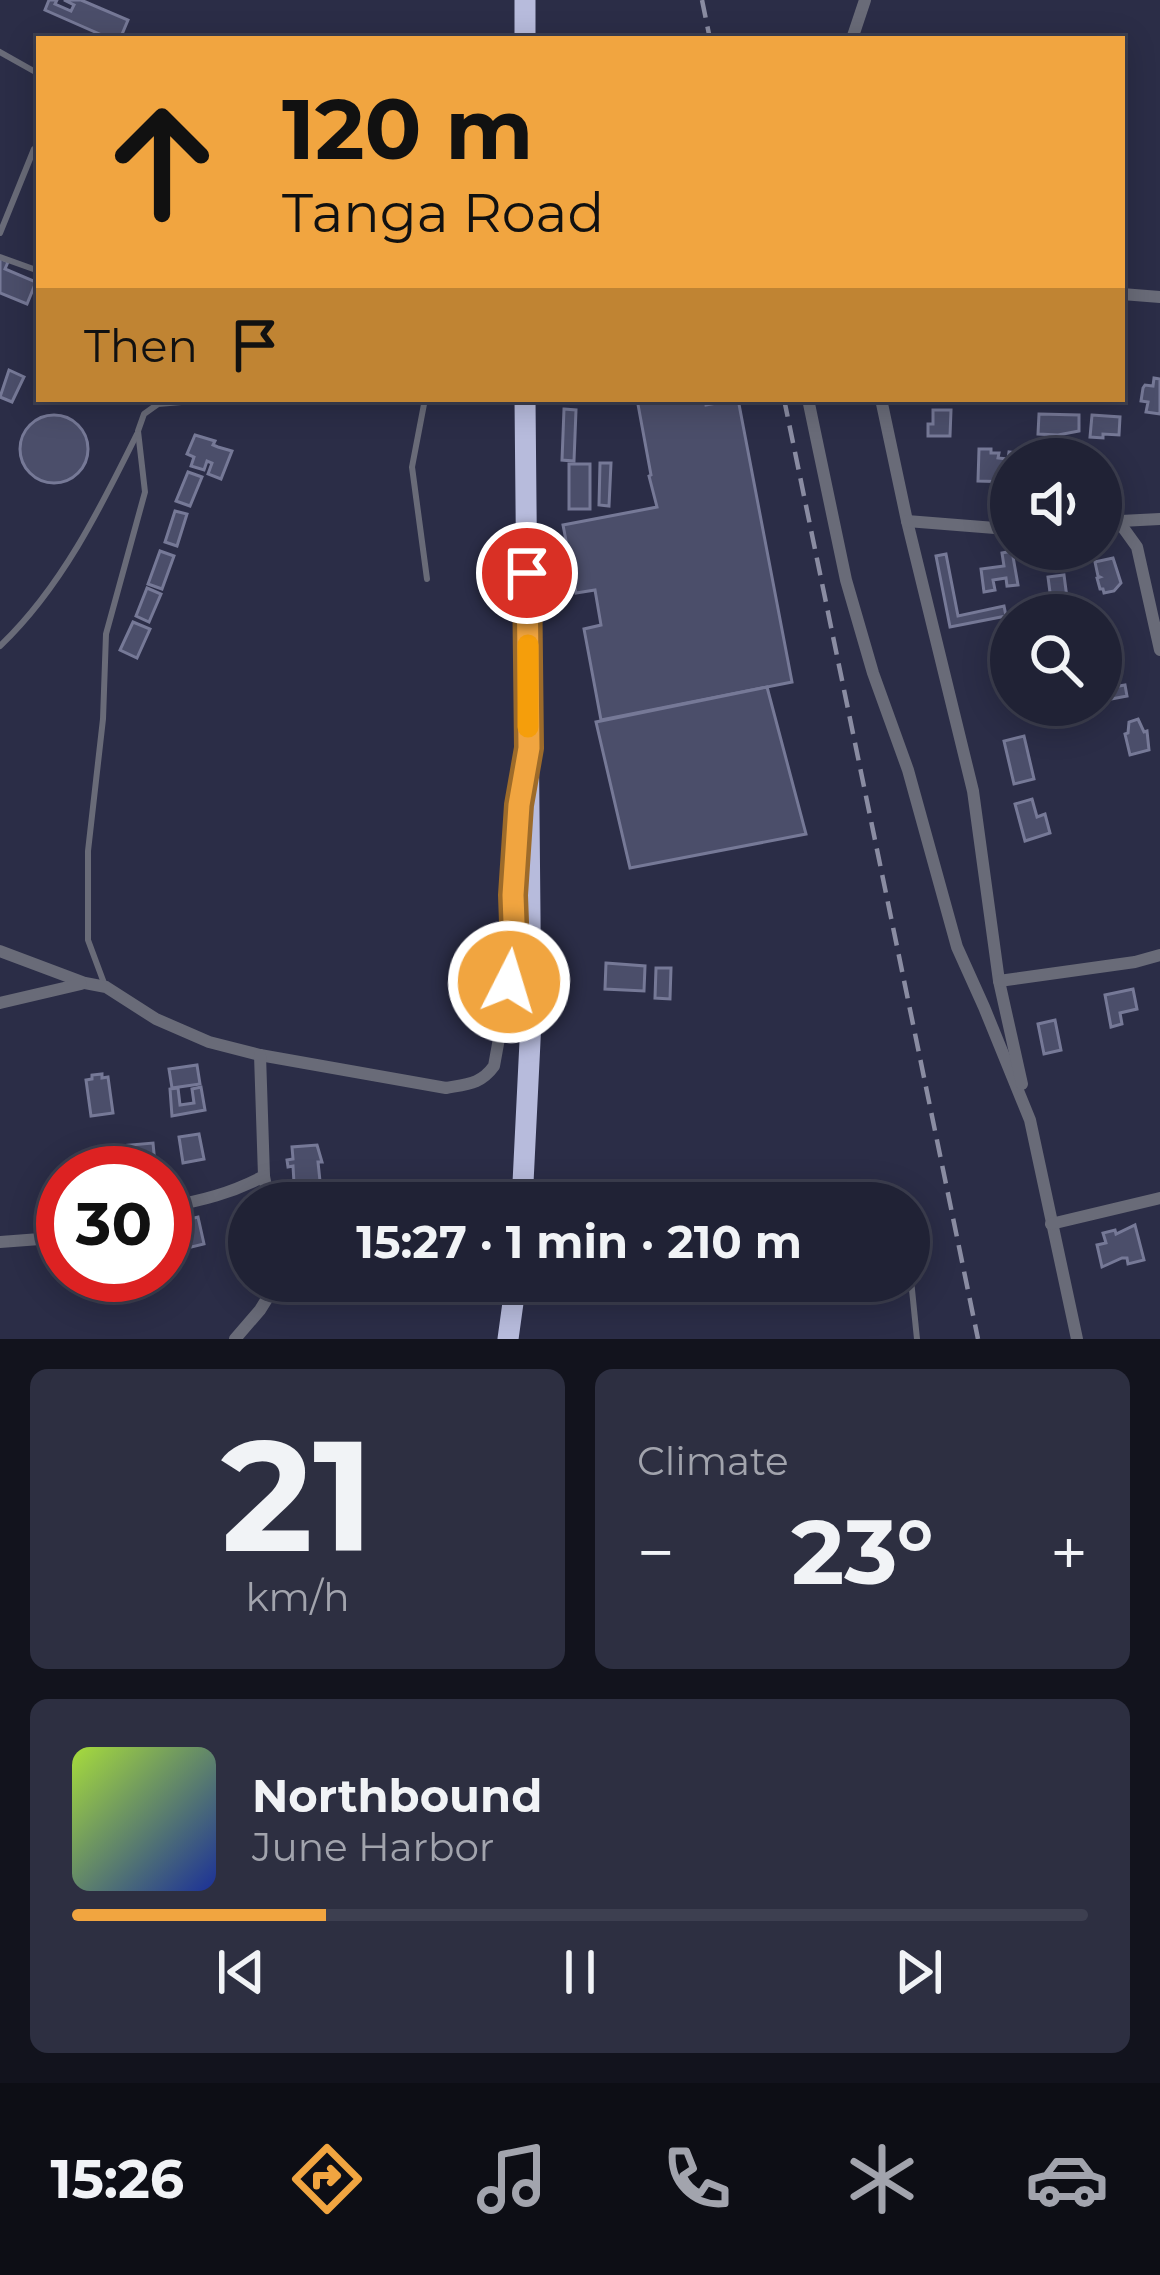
<!DOCTYPE html>
<html lang="en">
<head>
<meta charset="utf-8">
<style>
  :root { --surface:#202235; --page:#2d2f41; --text:#f1f3f6; --muted:#a2a4ad; --line:#3d3f50; --accent:#f1a540 }
  body { margin:0; font-family:Montserrat,sans-serif; background:var(--page); color:var(--text); height:100vh; display:flex; flex-direction:column; font-size:45px; white-space:nowrap }
  * { box-sizing:border-box; margin:0 }
  p { font-size:39px; color:var(--muted) }
  .icon { flex:none; width:66px; height:66px; fill:none; stroke:currentColor; stroke-width:2; stroke-linecap:round; stroke-linejoin:round }
  .map { position:relative; height:1339px; overflow:hidden }
  .drawer { display:flex; flex-direction:column; gap:30px; padding:30px; background:#12131d; flex:1 }
  .drawer>* { flex:none }
  .banner { position:absolute; left:36px; top:36px; width:1089px; height:366px; border-radius:0px; box-shadow:0 6px 30px #0003,0 0 0 3px var(--line); background:#f1a540; color:#111; overflow:hidden }
  .buttons { position:absolute; left:990px; top:438px; display:grid; gap:24px }
  .buttons a { display:grid; place-items:center; width:132px; height:132px; border-radius:50%; background:var(--surface); box-shadow:0 6px 30px #0003,0 0 0 3px var(--line); font-size:60px }
  .speed { position:absolute; left:36px; top:1146px; display:flex; gap:24px; font-size:60px; font-weight:700; text-align:center }
  .speed>* { display:grid; place-content:center; width:156px; height:156px; border-radius:50%; background:var(--surface); box-shadow:0 6px 30px #0003,0 0 0 3px var(--line); line-height:1 }
  .speed .limit { border:18px solid #d22; background:#fff; color:#111 }
  .pin { position:absolute; display:grid; place-items:center; width:102px; height:102px; color:#fff; margin:-51px; border:6px solid #fff; border-radius:50%; box-shadow:0 3px 12px #0007 }
  .me { position:absolute; width:132px; margin:-66px; rotate:5deg; stroke-linejoin:round; filter:drop-shadow(0 0 9px #0008) }
  .turn { display:flex; align-items:center; gap:42px; height:252px; padding:0 48px; font-size:54px }
  .turn .icon { width:156px; height:156px; stroke-width:2.5 }
  .turn b { display:block; font-size:84px; line-height:102px }
  .then { display:flex; align-items:center; height:114px; padding:0 48px; background:#0003; gap:24px; font-size:45px }
  .big { font-size:90px; font-weight:700; line-height:1.1 }
  .drawer .card { flex:1; display:flex; flex-direction:column; justify-content:center; gap:18px; min-width:0; padding:0 42px; border-radius:18px; background:var(--page) }
  .drawer .dial { align-items:center; gap:0 }
  .dial b { font-size:156px; line-height:1 }
  .song { display:flex; align-items:center; gap:36px }
  .cover { width:144px; height:144px; border-radius:18px; background:linear-gradient(135deg,hsl(80 70% 55%),hsl(230 70% 35%)) }
  .played { height:12px; border-radius:6px; background:linear-gradient(90deg,var(--accent) 25%,var(--line) 25%) }
  .keys { display:flex; justify-content:space-around; direction:ltr }
  .heat { display:flex; justify-content:space-between; align-items:center; font-size:66px; direction:ltr }
  .drawer .tiles { flex:1; display:grid; gap:30px; grid-template-columns:1fr 1fr }
  .card:last-child { grid-column:span 2 }
  .trip { position:absolute; left:228px; top:1182px; width:702px; height:120px; border-radius:60px; background:var(--surface); box-shadow:0 6px 30px #0003,0 0 0 3px var(--line); font-weight:700; line-height:120px; text-align:center }
  .menu { display:flex; height:192px; justify-content:space-around; align-items:center; background:#0d0e15; color:var(--muted) }
  .menu .icon { width:84px; height:84px }
  .menu .active { color:var(--accent) }
  .menu b { font-size:54px; color:var(--text) }
  .map>svg:first-child { display:block }
  .building { fill:#4b4e6a; stroke:#767997; stroke-width:3 }
  .lines { fill:none; stroke-linecap:round; stroke-linejoin:round }
  .lane { stroke:#696b78; stroke-width:6 }
  .street { stroke:#696b78; stroke-width:12 }
  .highway { stroke:#b7bbdc; stroke-width:21 }
  .rail { stroke:#8a8ca2; stroke-width:4.5; stroke-dasharray:18 9; stroke-linecap:butt }
  .route-casing { stroke:#9d6b2a; stroke-width:30 }
  .route { stroke:#f1a540; stroke-width:21 }
  .slow { stroke:#f59e0b; stroke-width:21 }
</style>
</head>
<body>
<div class="map">
<svg width="1160" height="1339" viewBox="0 0 1160 1339">
  <rect width="100%" height="100%" fill="#2b2d47"/>
  <g class="building">
    <polygon points="49,0 57,0 55,4 71,11 74,5 64,0 81,0 128,20 120,39 111,39 45,10"/>
    <polygon points="0,258 8,262 5,269 36,282 27,304 0,293"/>
    <polygon points="9,370 24,377 12,402 0,397"/>
    <polygon points="1154,378 1160,379 1160,414 1146,412 1148,402 1141,401 1143,388 1145,385 1153,386"/>
    <polygon points="637,399 705,399 706,405 738,399 792,682 601,720 584,629 601,625 595,590 576,593 563,525 657,507 649,476 651,475"/>
    <polygon points="564,409 576,410 574,461 562,460"/>
    <polygon points="933,410 951,410 950,436 928,436 928,424 933,424"/>
    <polygon points="1039,414 1079,415 1079,431 1058,435 1038,434"/>
    <polygon points="1092,415 1120,417 1119,435 1103,434 1103,438 1090,437"/>
    <circle cx="54" cy="449" r="34"/>
    <polygon points="195,435 215,441 213,445 218,447 232,451 221,479 208,474 212,463 207,461 204,470 191,466 194,457 187,454"/>
    <polygon points="979,449 991,449 991,453 999,453 998,458 1008,459 1009,452 1017,453 1017,459 1011,459 1011,482 978,481"/>
    <polygon points="600,463 611,463 609,506 599,505"/>
    <rect x="569" y="464" width="21" height="45"/>
    <polygon points="188,472 202,477 190,506 176,501"/>
    <polygon points="175,511 187,514 177,546 165,542"/>
    <polygon points="1054,549 1088,549 1088,562 1053,561"/>
    <polygon points="160,551 174,556 162,589 148,584"/>
    <polygon points="1012,551 1018,585 1007,586 1006,578 993,580 995,590 984,592 981,569 1004,566 1002,553"/>
    <polygon points="946,554 958,616 1004,606 1006,616 950,627 936,556"/>
    <polygon points="1113,558 1121,583 1114,591 1104,593 1103,589 1100,589 1097,578 1100,577 1098,576 1095,562"/>
    <polygon points="1064,575 1067,598 1051,600 1048,577"/>
    <polygon points="147,588 161,594 149,622 136,616"/>
    <polygon points="133,622 150,629 137,658 120,650"/>
    <polygon points="1117,672 1119,686 1125,685 1127,696 1101,701 1101,675"/>
    <polygon points="767,687 806,834 630,868 596,722"/>
    <polygon points="1138,719 1144,732 1147,731 1149,750 1130,755 1125,734 1128,733 1129,722"/>
    <polygon points="1024,736 1034,779 1014,784 1004,741"/>
    <polygon points="1032,799 1037,817 1045,814 1050,833 1025,841 1015,804"/>
    <polygon points="606,963 645,966 644,991 605,989"/>
    <polygon points="656,968 671,968 670,999 655,998"/>
    <polygon points="1133,989 1137,1009 1120,1013 1122,1024 1111,1027 1105,995"/>
    <polygon points="1055,1020 1061,1050 1044,1054 1038,1024"/>
    <polygon points="197,1065 200,1084 172,1088 169,1069"/>
    <polygon points="102,1074 102,1078 108,1077 113,1113 91,1116 86,1080 92,1079 92,1075"/>
    <polygon points="201,1087 205,1110 172,1116 170,1089 178,1088 180,1105 194,1103 192,1089"/>
    <polygon points="199,1134 204,1159 183,1163 179,1137"/>
    <polygon points="153,1143 155,1164 120,1167 118,1146"/>
    <polygon points="317,1145 322,1162 318,1162 320,1181 294,1183 293,1166 288,1167 287,1160 293,1159 292,1147"/>
    <polygon points="198,1217 204,1244 175,1251 173,1245 169,1245 169,1224"/>
    <polygon points="1135,1225 1144,1260 1128,1264 1127,1258 1122,1258 1102,1267 1097,1245 1106,1243 1103,1233 1115,1230 1116,1234"/>
  </g>
  <g class="lines">
    <g class="lane">
      <polyline points="0,52 39,74"/>
      <polyline points="0,233 34,149 39,145"/>
      <polyline points="0,257 39,271"/>
      <polyline points="425,399 412,467 427,579"/>
      <path d="M0 646C61 588 100 509 137 434"/>
      <polyline points="104,983 88,940 88,851 103,719 106,634 145,492 138,431 144,414 158,404 217,399"/>
      <polyline points="815,1197 846,1197 882,1203"/>
      <polyline points="909,1260 917,1339"/>
    </g>
    <g class="street">
      <polyline points="852,39 865,0"/>
      <polyline points="1122,294 1160,297"/>
      <polyline points="808,399 846,580 873,673 908,770 957,947 984,1007 1030,1120 1077,1339"/>
      <polyline points="881,399 907,521 973,791 999,981 1022,1084"/>
      <polyline points="907,521 995,528 1011,526"/>
      <polyline points="1101,522 1160,519"/>
      <polyline points="1119,522 1137,547 1160,650"/>
      <path d="M0 951 85 983 106 987 156 1019 209 1042 260 1055 446 1088C468 1084 481 1084 494 1066L515 950 513 895 520 802"/>
      <polyline points="999,981 1135,962 1160,955"/>
      <polyline points="0,1003 81,984"/>
      <polyline points="260,1055 264,1176 269,1203"/>
      <path d="M165 1207C201 1201 232 1193 264 1176"/>
      <polyline points="1051,1224 1160,1198"/>
      <polyline points="0,1242 40,1239 63,1229"/>
      <polyline points="235,1339 260,1310 278,1281"/>
    </g>
    <g class="highway">
      <polyline points="525,39 525,0"/>
      <polyline points="522,1203 531,1021 525,399"/>
      <polyline points="508,1339 516,1281"/>
    </g>
    <g class="rail">
      <polyline points="702,0 710,39"/>
      <polyline points="784,399 978,1339"/>
    </g>
  </g>
  <g class="lines">
    <g class="route-casing">
      <polyline id="route" points="509,982 515,950 513,895 519,805 529,748 527,573"/>
    </g>
    <use href="#route" class="route"/>
    <polyline class="slow" points="528,645 528,727"/>
  </g>
</svg>
<div class="buttons">
<a><svg class="icon" aria-label="sound" viewBox="0 0 24 24"><path d="M4 9h4l5-4v14l-5-4H4zM17 9q2 3 0 6"/></svg></a>
<a><svg class="icon" aria-label="search" viewBox="0 0 24 24"><circle cx="10" cy="10" r="6"/><path d="M15 15l6 6"/></svg></a>
</div>
<div class="speed"><div class="limit">30</div></div>
<div class="pin" style="left:527px;top:573px;background:#d93025"><svg class="icon" aria-label="arrive" viewBox="0 0 24 24"><path d="M6 21V4h12l-3 4 3 4H6"/></svg></div>
<svg class="me" style="left:509px;top:982px" viewBox="-20 -20 40 40"><circle r="17" fill="#f1a540" stroke="#fff" stroke-width="3"/><path d="M0-11L8 9 0 5-8 9z" fill="#fff"/></svg>
<div class="trip">15:27 · 1 min · 210 m</div>
<div class="banner">
<div class="turn"><svg class="icon" aria-label="ahead" viewBox="0 0 24 24"><path d="M12 20V5M6 11l6-6 6 6"/></svg><div><b>120 m</b>Tanga Road</div></div>
<div class="then">Then<svg class="icon" aria-label="arrive" viewBox="0 0 24 24"><path d="M6 21V4h12l-3 4 3 4H6"/></svg></div>
</div>
</div>
<section class="drawer">
<div class="tiles">
<div class="card dial"><b>21</b><p>km/h</p></div>
<div class="card"><p>Climate</p>
<div class="heat"><a>−</a><b class="big">23°</b><a>+</a></div>
</div>
<div class="card">
<div class="song"><i class="cover"></i><div><b>Northbound</b><p>June Harbor</p></div></div>
<div class="played"></div>
<div class="keys"><svg class="icon" aria-label="previous" viewBox="0 0 24 24"><path d="M18 5L8 12l10 7zM5 5v14"/></svg><svg class="icon" aria-label="pause" viewBox="0 0 24 24"><path d="M8 5v14M16 5v14"/></svg><svg class="icon" aria-label="next" viewBox="0 0 24 24"><path d="M6 5l10 7-10 7zM19 5v14"/></svg></div>
</div>
</div>
</section>
<nav class="menu">
<b>15:26</b>
<svg class="icon active" aria-label="directions" viewBox="0 0 24 24"><path d="M12 3l9 9-9 9-9-9zM9 14v-3h6M13 9l2 2-2 2"/></svg>
<svg class="icon" aria-label="music" viewBox="0 0 24 24"><path d="M9 18V5l10-2v13"/><circle cx="6" cy="18" r="3"/><circle cx="16" cy="16" r="3"/></svg>
<svg class="icon" aria-label="phone" viewBox="0 0 24 24"><path d="M5 4h4l2 5-3 2q2 4 5 5l2-3 5 2v4C11 20 4 13 5 4z"/></svg>
<svg class="icon" aria-label="climate" viewBox="0 0 24 24"><path d="M12 3v18M4 7l16 10M4 17L20 7"/></svg>
<svg class="icon" aria-label="car" viewBox="0 0 24 24"><path d="M5 17H2v-5l4-1 3-4h7l3 4 3 1v5h-3M9 17h6M6 11h13"/><circle cx="7" cy="17" r="2"/><circle cx="17" cy="17" r="2"/></svg>
</nav>
</body>
</html>
